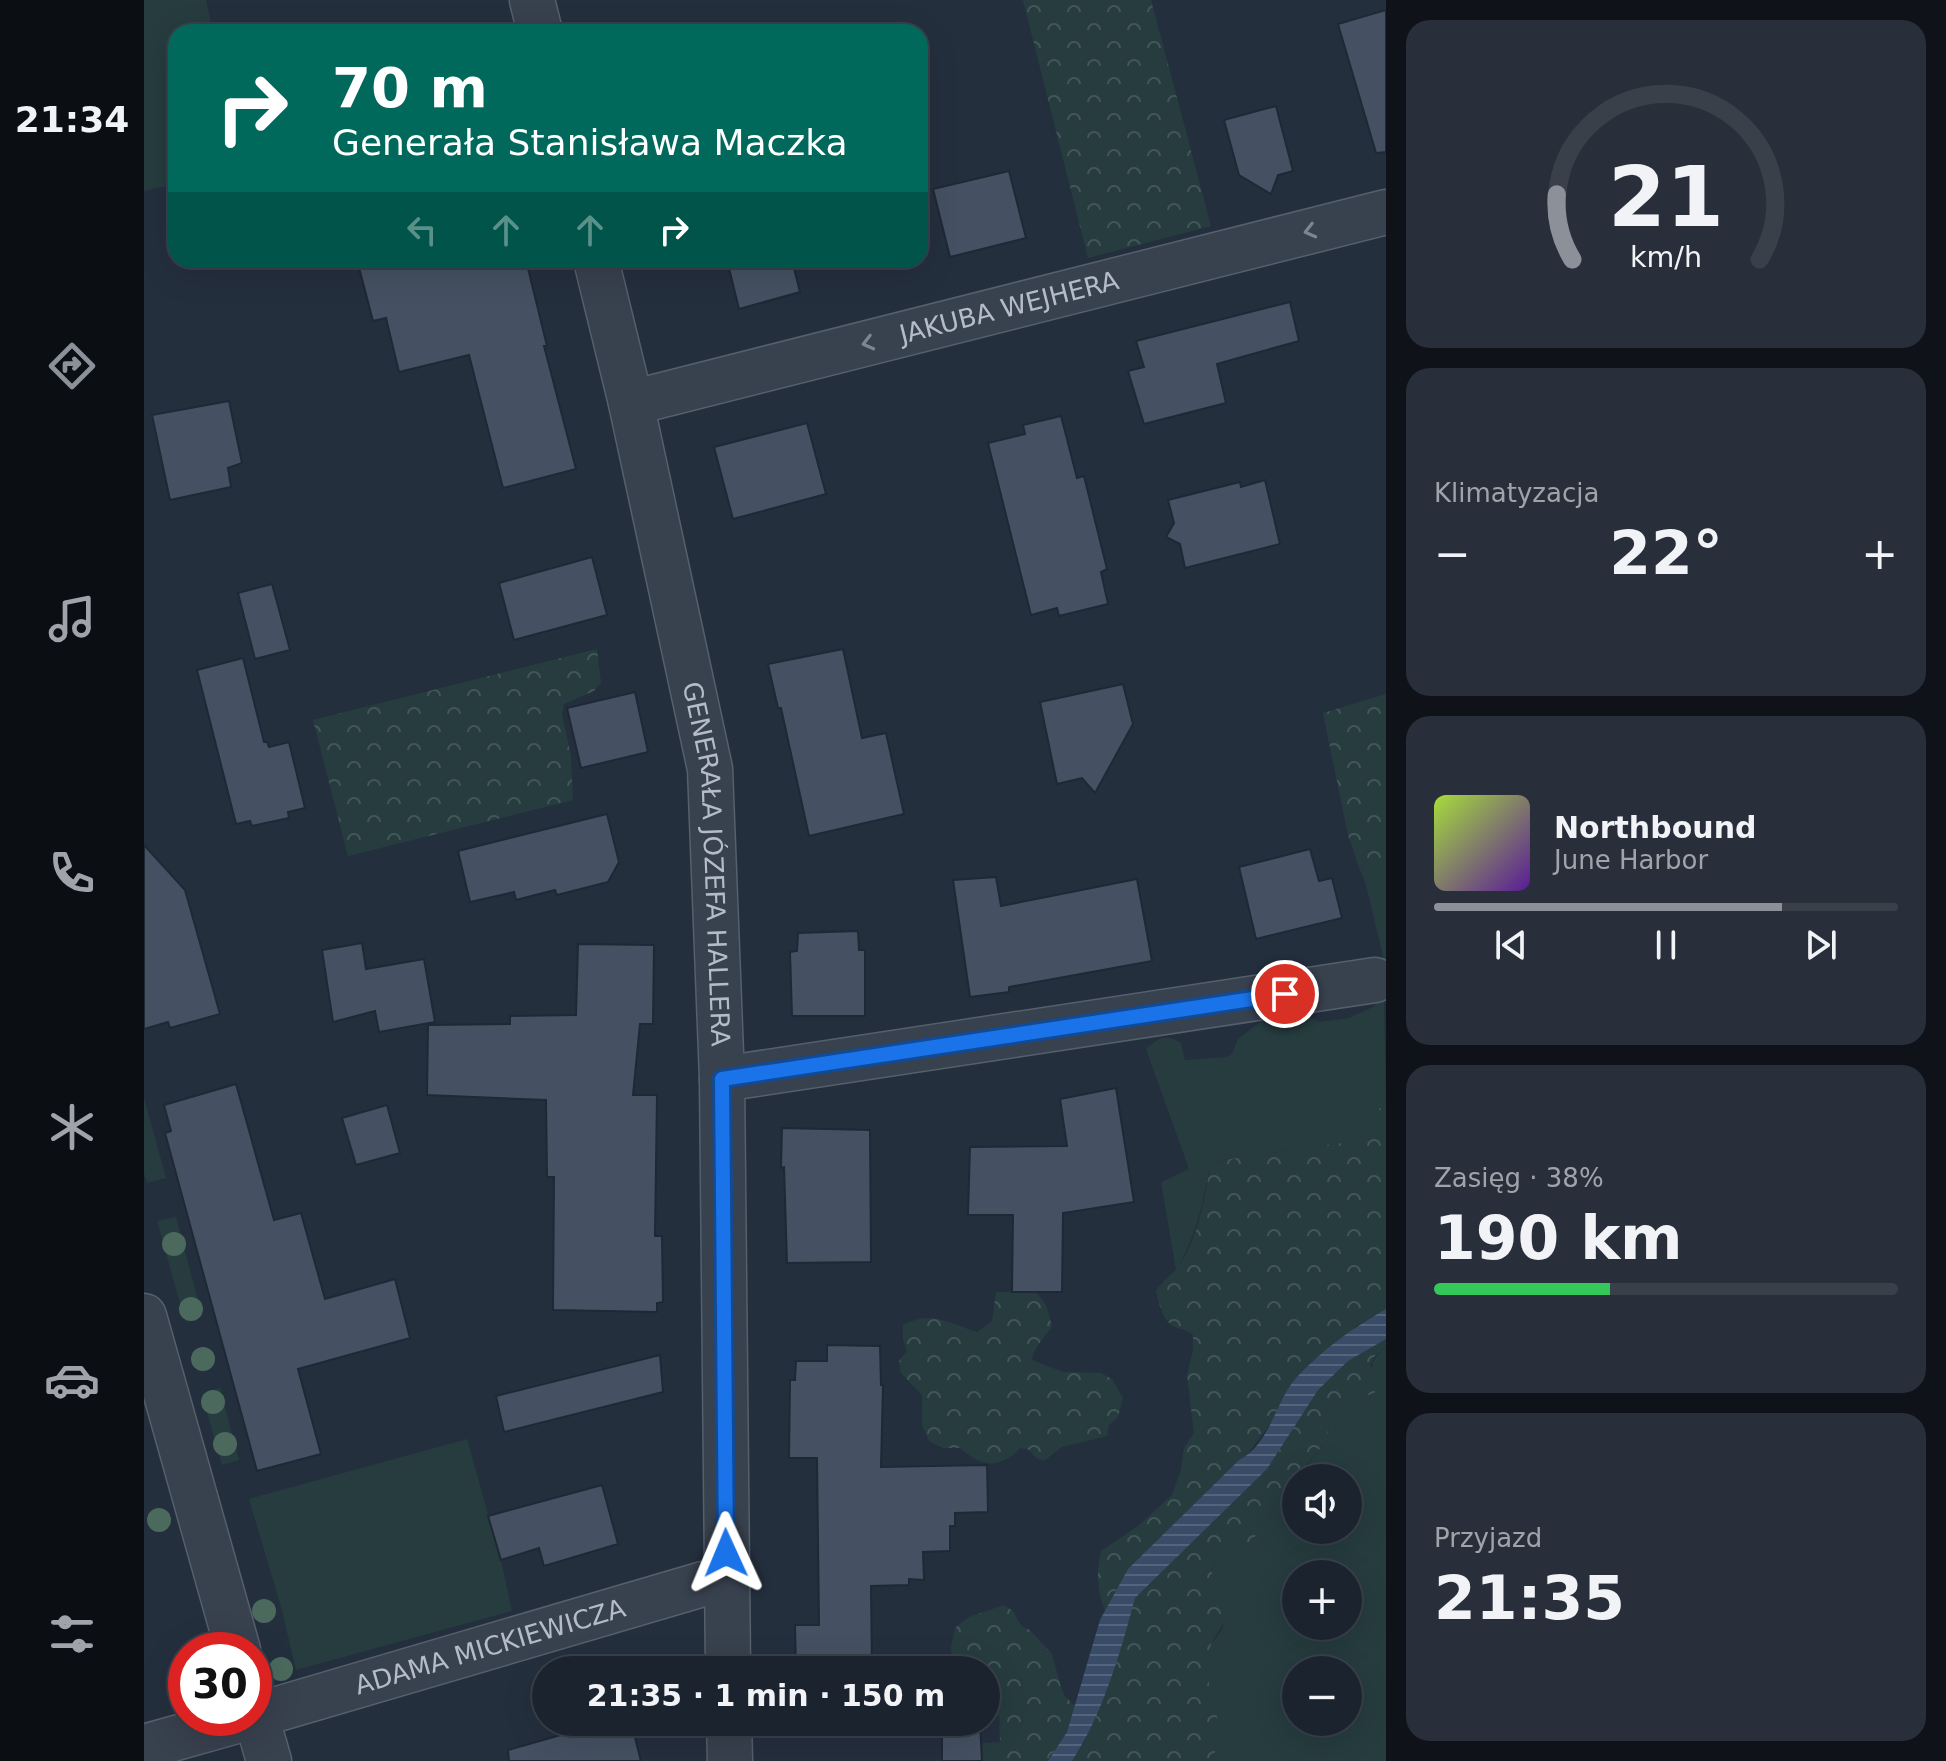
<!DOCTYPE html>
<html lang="pl">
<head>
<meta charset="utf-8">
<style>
  :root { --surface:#1b232e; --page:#282f3a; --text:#f1f3f6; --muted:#a0a4aa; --line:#39404a; --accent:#8c9099 }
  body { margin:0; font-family:"DejaVu Sans",sans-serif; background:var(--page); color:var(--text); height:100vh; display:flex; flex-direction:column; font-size:30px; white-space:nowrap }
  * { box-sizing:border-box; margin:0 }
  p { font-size:26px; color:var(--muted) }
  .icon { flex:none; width:44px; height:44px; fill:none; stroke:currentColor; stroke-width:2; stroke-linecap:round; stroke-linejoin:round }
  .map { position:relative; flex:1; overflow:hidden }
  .panel { display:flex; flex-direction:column; gap:20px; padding:20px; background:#0f1319; width:560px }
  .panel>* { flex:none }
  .banner { position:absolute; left:24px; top:24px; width:760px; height:244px; border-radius:24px; box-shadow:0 8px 32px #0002,0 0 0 2px var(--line); background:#00695c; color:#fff; overflow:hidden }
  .buttons { position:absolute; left:1138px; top:1464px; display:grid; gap:16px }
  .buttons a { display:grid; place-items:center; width:80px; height:80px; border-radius:50%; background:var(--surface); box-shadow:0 8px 32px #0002,0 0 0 2px var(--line); font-size:40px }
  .speed { position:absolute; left:24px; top:1632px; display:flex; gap:16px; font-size:40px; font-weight:700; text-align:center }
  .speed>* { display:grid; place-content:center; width:104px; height:104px; border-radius:50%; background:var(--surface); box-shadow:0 8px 32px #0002,0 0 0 2px var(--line); line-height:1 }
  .speed .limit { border:12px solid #d22; background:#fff; color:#111 }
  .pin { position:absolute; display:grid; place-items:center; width:68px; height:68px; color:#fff; margin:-34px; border:4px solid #fff; border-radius:50%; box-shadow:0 2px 8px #0007 }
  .me { position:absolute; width:88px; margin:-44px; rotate:359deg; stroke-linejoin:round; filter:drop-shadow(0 0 6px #0008) }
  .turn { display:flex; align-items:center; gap:28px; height:168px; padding:0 32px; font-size:36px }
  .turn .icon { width:104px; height:104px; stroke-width:2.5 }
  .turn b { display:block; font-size:56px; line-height:68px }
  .lanes { display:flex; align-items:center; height:76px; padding:0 32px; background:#0003; justify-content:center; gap:40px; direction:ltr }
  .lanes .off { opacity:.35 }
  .big { font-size:60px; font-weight:700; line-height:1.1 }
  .panel .tile { flex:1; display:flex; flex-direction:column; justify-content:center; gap:12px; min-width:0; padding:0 28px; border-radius:24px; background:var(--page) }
  .panel .dial { align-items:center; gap:0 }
  .dial svg { height:208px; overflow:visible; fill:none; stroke:var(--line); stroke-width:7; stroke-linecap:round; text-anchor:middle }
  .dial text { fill:var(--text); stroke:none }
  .song { display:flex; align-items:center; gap:24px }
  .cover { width:96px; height:96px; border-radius:12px; background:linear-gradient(135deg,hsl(80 70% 55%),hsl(270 70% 35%)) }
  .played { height:8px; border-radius:4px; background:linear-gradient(90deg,var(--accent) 75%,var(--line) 75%) }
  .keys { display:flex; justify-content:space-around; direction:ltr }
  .heat { display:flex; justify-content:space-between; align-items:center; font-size:44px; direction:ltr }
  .charge { height:12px; border-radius:6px; background:linear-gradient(90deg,#34c759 38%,var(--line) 0) }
  .trip { position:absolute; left:388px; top:1656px; width:468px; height:80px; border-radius:40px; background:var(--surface); box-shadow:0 8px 32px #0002,0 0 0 2px var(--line); font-weight:700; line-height:80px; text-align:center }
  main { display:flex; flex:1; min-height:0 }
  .tabs { display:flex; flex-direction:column; width:144px; justify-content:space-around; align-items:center; background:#0b0e12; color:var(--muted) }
  .tabs .icon { width:56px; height:56px }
  .tabs .active { color:var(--accent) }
  .tabs b { font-size:36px; color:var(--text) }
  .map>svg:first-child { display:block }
  .green { fill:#263c3f; fill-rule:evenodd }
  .forest { fill:url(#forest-crowns) }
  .water { fill:url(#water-rules) }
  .building { fill:#455162; stroke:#1f2835; stroke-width:2 }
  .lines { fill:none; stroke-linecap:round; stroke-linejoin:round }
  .minor-casing { stroke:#565f6c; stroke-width:47 }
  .minor { stroke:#38414e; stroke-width:44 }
  .tree { fill:#4b6a5d }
  .oneway { stroke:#7c8592 }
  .route-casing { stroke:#114b97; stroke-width:20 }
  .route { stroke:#1a73e8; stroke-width:14 }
  .labels { text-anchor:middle; stroke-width:7; stroke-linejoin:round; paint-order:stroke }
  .street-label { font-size:26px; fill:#b4bcc9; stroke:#1d2633 }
</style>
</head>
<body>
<main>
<nav class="tabs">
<b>21:34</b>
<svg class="icon active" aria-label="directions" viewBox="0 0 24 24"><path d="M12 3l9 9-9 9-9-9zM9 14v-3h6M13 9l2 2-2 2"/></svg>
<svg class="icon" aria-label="music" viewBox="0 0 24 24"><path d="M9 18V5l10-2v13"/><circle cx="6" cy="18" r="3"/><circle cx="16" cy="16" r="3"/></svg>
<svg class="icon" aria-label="phone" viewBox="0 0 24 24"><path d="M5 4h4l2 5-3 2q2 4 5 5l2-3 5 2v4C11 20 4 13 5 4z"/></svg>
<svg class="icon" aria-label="climate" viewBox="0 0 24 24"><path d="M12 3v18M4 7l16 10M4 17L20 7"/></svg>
<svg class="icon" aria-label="car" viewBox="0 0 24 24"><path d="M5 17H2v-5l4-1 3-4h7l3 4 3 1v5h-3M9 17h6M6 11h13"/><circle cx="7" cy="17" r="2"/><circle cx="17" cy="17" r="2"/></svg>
<svg class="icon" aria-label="filters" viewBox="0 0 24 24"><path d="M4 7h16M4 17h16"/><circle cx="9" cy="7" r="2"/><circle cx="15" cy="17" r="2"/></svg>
</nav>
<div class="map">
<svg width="1242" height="1761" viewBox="0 0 1242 1761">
  <defs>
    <pattern id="forest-crowns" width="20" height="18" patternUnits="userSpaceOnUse" patternTransform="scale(2)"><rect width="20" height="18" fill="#263c3f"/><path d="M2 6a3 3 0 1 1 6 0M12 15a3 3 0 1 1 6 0" fill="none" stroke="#435659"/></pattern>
    <pattern id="water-rules" width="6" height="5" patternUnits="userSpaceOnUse" patternTransform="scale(2)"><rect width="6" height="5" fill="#394c67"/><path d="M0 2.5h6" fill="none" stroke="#53647b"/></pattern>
  </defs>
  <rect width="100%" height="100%" fill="#242f3e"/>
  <g class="green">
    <polygon points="0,0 62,0 69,32 32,32 32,184 0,191"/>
    <polygon points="1242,854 1242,969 1222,885 1215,867"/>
    <path d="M1240 995 1242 1103 1223 1119 1216 1130 1219 1140 1066 1162C1061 1199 1052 1237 1032 1270L1017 1182 1045 1169 1002 1049C1015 1037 1022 1034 1037 1043L1041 1060 1083 1057 1088 1054 1094 1039 1119 1020 1157 1013 1176 1022 1205 1018 1229 1007Z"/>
    <polygon points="0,1098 22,1178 3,1183 0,1173"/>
    <polygon points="32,1217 58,1316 41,1321 13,1221"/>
    <path d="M1242 1346V1761H1068C1084 1715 1057 1697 1063 1656 1065 1643 1077 1635 1080 1624 1082 1616 1081 1600 1080 1592 1079 1586 1070 1578 1067 1572L1075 1557 1092 1551 1121 1524 1130 1505 1152 1479V1530H1204V1478H1153L1183 1440 1185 1422 1195 1407 1230 1393C1227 1369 1223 1363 1242 1346ZM1152 1574H1204V1626H1152ZM1152 1670H1204V1722H1152Z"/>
    <polygon points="76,1388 95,1460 78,1465 58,1394"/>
    <polygon points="323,1439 357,1560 368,1611 152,1670 137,1607 105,1499"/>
  </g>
  <g class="forest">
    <polygon points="879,0 1007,0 1067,226 944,258"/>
    <polygon points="453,649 457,683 450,691 420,704 418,715 427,756 429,800 204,856 169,720"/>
    <polygon points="1242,694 1242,856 1215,867 1204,835 1179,713"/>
    <path d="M1242 1103V1309L1212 1326 1130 1419 1101 1457 1095 1460 984 1569 961 1611C953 1592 952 1571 957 1551L994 1526 1028 1495 1037 1470 1040 1448 1050 1433 1043 1375 1049 1350V1335C1042 1329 1039 1330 1031 1327 1019 1322 1015 1303 1012 1291 1018 1281 1027 1276 1034 1267 1053 1242 1063 1193 1066 1162L1218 1140 1216 1130 1223 1119Z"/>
    <path d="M852 1292H892L902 1305 908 1326C901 1338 890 1346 888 1360L919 1372 957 1373 968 1379 979 1398 974 1417 965 1425 963 1436 918 1447 901 1460 893 1459 885 1450 876 1448C855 1470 838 1467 816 1448H799L785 1441 778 1425V1395L757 1373 755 1361 763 1351 759 1339V1325C788 1310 805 1323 833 1332L848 1321Z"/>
    <path d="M1242 1339V1346L1231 1356 1226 1365 1237 1380 1230 1393 1195 1407 1185 1422 1183 1440 1130 1505 1121 1524 1108 1540 1092 1551 1075 1557 1067 1571 1080 1589 1087 1610C1080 1625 1067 1638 1064 1655 1059 1680 1072 1700 1074 1723 1076 1737 1072 1749 1068 1761H928L940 1743 952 1714 991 1598 1123 1469 1174 1390 1204 1361Z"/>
    <polygon points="860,1605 869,1611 877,1626 886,1630 908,1654 917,1687 921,1696 931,1706 923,1732 904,1761 838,1761 837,1743 856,1742 855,1715 842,1714 842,1670 808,1670 807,1647 811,1628 825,1617"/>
  </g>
  <path class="water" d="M1242 1309V1339L1204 1361 1174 1390 1123 1469 991 1598C977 1651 958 1716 928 1761H904L923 1732 956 1620 984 1569 1095 1460C1126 1445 1131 1402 1152 1378 1178 1350 1210 1327 1242 1309Z"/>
  <g class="building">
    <polygon points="1242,10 1242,152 1232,153 1194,24"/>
    <polygon points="1132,106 1149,171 1134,175 1127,194 1095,175 1080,120"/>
    <polygon points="865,171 882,238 806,257 789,189"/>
    <polygon points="213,260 382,260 403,346 400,346 432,469 359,488 325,355 255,372 242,318 229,321"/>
    <polygon points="583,260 648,260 656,292 595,309"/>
    <polygon points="1146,302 1155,341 1073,364 1082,403 1000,424 984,371 1000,367 992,341"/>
    <polygon points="85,401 98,463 84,468 87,487 26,500 8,415"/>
    <polygon points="917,416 933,478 940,476 963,569 957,572 964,604 915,616 913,608 887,615 844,443 881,434 879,425"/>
    <polygon points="663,423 682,494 589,519 570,447"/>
    <polygon points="1121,480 1136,544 1041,568 1036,544 1022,537 1030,523 1024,500 1096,482 1097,487"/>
    <polygon points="448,557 463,615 370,640 355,583"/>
    <polygon points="128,584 146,650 111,659 94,593"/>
    <polygon points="699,649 718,738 742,733 760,814 665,836 637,708 634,708 624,664"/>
    <polygon points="99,658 120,742 123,742 125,747 145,742 161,808 144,812 145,818 108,826 106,821 92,824 53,670"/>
    <polygon points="979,684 989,724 951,793 938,778 913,784 896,702"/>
    <polygon points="491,692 504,752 437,768 423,708"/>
    <polygon points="463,814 475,862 464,882 413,895 411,890 372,900 370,892 326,902 314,851"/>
    <polygon points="0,845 41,890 76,1014 26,1028 24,1022 0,1029"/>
    <polygon points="1166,849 1175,881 1188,878 1198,918 1112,939 1095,867"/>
    <polygon points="852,877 857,906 993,879 1008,961 865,987 865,992 826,997 809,880"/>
    <polygon points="714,931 715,950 721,950 721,1016 648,1016 646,952 653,951 654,933"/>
    <polygon points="218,943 222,969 280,959 291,1022 235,1032 231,1011 189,1022 178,950"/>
    <polygon points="434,944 510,945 509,1024 496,1024 489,1095 513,1095 511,1236 518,1236 519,1302 513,1303 513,1312 409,1310 410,1177 403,1177 402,1100 283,1095 284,1025 366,1024 366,1016 432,1015"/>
    <polygon points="92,1084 130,1220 157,1213 181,1299 251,1279 266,1338 154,1369 177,1454 113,1471 21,1133 27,1131 20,1105"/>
    <polygon points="972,1088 990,1202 919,1213 918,1292 868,1292 869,1215 824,1215 826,1147 923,1146 916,1099"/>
    <polygon points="243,1105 256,1153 212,1165 198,1118"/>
    <polygon points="638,1128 726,1130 727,1262 643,1263 640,1167 637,1168"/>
    <polygon points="683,1345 736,1346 737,1385 739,1385 737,1467 843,1465 844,1512 811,1513 811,1526 806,1526 806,1551 779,1552 780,1580 765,1579 765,1585 727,1586 728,1670 652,1670 651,1625 675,1625 673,1458 645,1458 646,1380 651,1380 652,1361 683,1361"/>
    <polygon points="516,1355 519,1392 360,1432 352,1396"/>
    <polygon points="458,1485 474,1544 400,1566 395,1548 357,1560 344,1516"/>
    <polygon points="462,1722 487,1722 497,1761 365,1761 364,1750"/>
    <polygon points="798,1722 836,1722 838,1761 798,1761"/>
  </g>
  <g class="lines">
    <g class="minor-casing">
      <g id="minor">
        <polyline points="388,0 396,32"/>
        <path id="s1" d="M452 260 487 403 566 769 578 1079 584 1670"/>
        <path id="s2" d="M487 403 1242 212"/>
        <polyline points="578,1079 1231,980"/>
        <polyline points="0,1316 94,1650"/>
        <polyline points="110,1709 125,1761"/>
        <path id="s3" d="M110 1716 559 1584H582"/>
        <polyline points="585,1722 586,1761"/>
        <polyline points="0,1747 103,1718"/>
      </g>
    </g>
    <use href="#minor" class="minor"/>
  </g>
  <g class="tree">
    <circle cx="30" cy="1244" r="12"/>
    <circle cx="47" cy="1309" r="12"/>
    <circle cx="59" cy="1359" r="12"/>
    <circle cx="69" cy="1402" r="12"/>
    <circle cx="81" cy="1444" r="12"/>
    <circle cx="15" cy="1520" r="12"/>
    <circle cx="120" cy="1611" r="12"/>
    <circle cx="137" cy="1669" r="12"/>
  </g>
  <defs><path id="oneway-chevron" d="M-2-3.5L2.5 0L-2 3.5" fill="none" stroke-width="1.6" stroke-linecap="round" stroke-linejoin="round" transform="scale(2)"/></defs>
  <g class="oneway">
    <use href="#oneway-chevron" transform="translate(1166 231) rotate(166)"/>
    <use href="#oneway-chevron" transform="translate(724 343) rotate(166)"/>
  </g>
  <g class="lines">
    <g class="route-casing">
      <polyline id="route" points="582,1553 578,1079 1141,994"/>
    </g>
    <use href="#route" class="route"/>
  </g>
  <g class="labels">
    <g class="street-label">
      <text dy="9" stroke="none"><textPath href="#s2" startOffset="390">JAKUBA WEJHERA</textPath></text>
      <text dy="9" stroke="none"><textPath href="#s1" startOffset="616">GENERAŁA JÓZEFA HALLERA</textPath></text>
      <text dy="9" stroke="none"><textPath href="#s3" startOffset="246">ADAMA MICKIEWICZA</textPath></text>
    </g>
  </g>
</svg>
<div class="buttons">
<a><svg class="icon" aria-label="sound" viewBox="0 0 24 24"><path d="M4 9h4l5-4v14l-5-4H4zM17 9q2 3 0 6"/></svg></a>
<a>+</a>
<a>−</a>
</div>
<div class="speed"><div class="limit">30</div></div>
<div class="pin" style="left:1141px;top:994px;background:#d93025"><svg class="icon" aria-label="arrive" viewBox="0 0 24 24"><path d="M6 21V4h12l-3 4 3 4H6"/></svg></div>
<svg class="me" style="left:582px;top:1553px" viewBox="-20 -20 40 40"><path d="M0-17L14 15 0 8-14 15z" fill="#1a73e8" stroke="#fff" stroke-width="4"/></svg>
<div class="trip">21:35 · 1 min · 150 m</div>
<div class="banner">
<div class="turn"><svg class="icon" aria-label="right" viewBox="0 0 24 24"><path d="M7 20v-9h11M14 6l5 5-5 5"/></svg><div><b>70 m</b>Generała Stanisława Maczka</div></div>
<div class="lanes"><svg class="icon off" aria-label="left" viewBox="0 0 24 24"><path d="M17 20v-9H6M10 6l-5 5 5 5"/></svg><svg class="icon off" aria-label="ahead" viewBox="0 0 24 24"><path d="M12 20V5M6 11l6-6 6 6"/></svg><svg class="icon off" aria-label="ahead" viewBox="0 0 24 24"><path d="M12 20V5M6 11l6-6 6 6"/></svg><svg class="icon" aria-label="right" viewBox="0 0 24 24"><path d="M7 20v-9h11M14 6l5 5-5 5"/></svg></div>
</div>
</div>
<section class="panel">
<div class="tile dial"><svg viewBox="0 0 100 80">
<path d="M14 69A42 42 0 1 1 86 69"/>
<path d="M14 69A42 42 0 0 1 8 44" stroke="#8c9099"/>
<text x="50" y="56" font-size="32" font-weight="700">21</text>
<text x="50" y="72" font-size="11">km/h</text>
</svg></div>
<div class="tile"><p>Klimatyzacja</p>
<div class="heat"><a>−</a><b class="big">22°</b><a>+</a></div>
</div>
<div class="tile">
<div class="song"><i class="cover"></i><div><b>Northbound</b><p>June Harbor</p></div></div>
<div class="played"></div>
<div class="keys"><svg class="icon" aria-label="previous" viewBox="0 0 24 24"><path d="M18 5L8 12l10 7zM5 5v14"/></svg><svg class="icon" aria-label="pause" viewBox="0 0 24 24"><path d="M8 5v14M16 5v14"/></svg><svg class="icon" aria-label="next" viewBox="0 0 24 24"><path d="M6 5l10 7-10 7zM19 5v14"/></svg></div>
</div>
<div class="tile"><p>Zasięg · 38%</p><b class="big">190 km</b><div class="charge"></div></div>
<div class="tile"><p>Przyjazd</p><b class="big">21:35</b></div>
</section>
</main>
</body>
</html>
